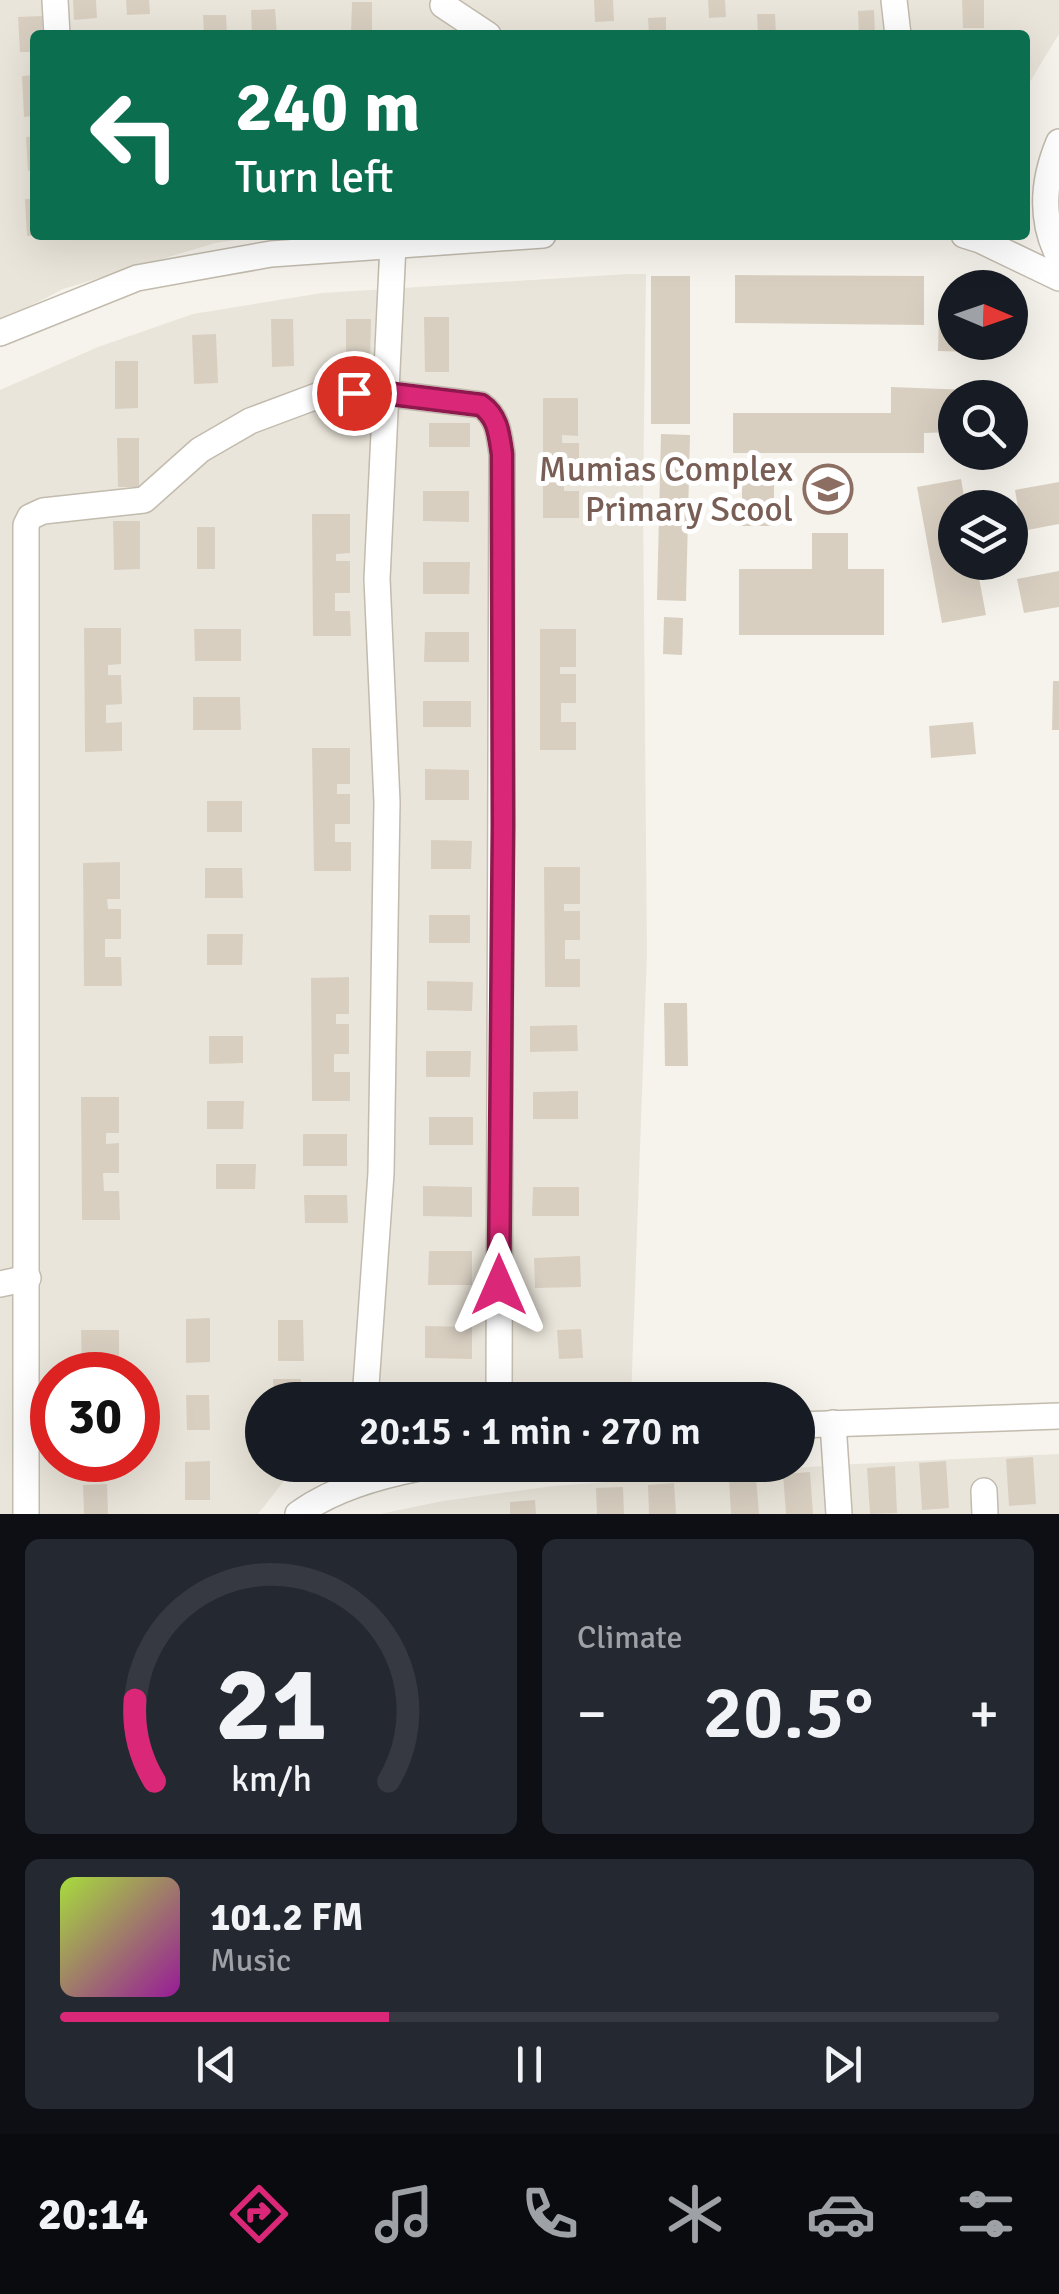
<!DOCTYPE html>
<html lang="en">
<head>
<meta charset="utf-8">
<style>
  :root { --surface:#171b24; --page:#242831; --text:#f1f3f6; --muted:#9ea1a6; --line:#363941; --accent:#db2777 }
  body { margin:0; font-family:Signika,sans-serif; background:var(--page); color:var(--text); height:100vh; display:flex; flex-direction:column; font-size:38px; white-space:nowrap }
  * { box-sizing:border-box; margin:0 }
  p { font-size:32px; color:var(--muted) }
  .icon { flex:none; width:55px; height:55px; fill:none; stroke:currentColor; stroke-width:2; stroke-linecap:round; stroke-linejoin:round }
  .map { position:relative; height:1514px; overflow:hidden }
  .side { display:flex; flex-direction:column; gap:25px; padding:25px; background:#0d0f14; flex:1 }
  .side>* { flex:none }
  .top-card { position:absolute; left:30px; top:30px; width:1000px; height:210px; border-radius:10px; box-shadow:0 10px 40px #0002; background:#0b6e4f; color:#fff; overflow:hidden }
  .needle { width:65px; rotate:92deg }
  .controls { position:absolute; left:938px; top:270px; display:grid; gap:20px }
  .controls a { display:grid; place-items:center; width:90px; height:90px; border-radius:50%; background:var(--surface); box-shadow:0 10px 40px #0002; font-size:50px }
  .speed { position:absolute; left:30px; top:1352px; display:flex; gap:20px; font-size:50px; font-weight:700; text-align:center }
  .speed>* { display:grid; place-content:center; width:130px; height:130px; border-radius:50%; background:var(--surface); box-shadow:0 10px 40px #0002; line-height:1 }
  .speed .limit { border:15px solid #d22; background:#fff; color:#111 }
  .pin { position:absolute; display:grid; place-items:center; width:85px; height:85px; color:#fff; margin:-42px; border:5px solid #fff; border-radius:50%; box-shadow:0 2px 10px #0007 }
  .me { position:absolute; width:110px; margin:-55px; rotate:0deg; stroke-linejoin:round; filter:drop-shadow(0 0 8px #0008) }
  .turn { display:flex; align-items:center; gap:35px; height:210px; padding:0 40px; font-size:45px }
  .turn .icon { width:130px; height:130px; stroke-width:2.5 }
  .turn b { display:block; font-size:70px; line-height:85px }
  .big { font-size:75px; font-weight:600; line-height:1.1 }
  .side .tile { flex:1; display:flex; flex-direction:column; justify-content:center; gap:15px; min-width:0; padding:0 35px; border-radius:15px; background:var(--page) }
  .side .dial { align-items:center; gap:0 }
  .dial svg { height:260px; overflow:visible; fill:none; stroke:var(--line); stroke-width:7; stroke-linecap:round; text-anchor:middle }
  .dial text { fill:var(--text); stroke:none }
  .song { display:flex; align-items:center; gap:30px }
  .cover { width:120px; height:120px; border-radius:15px; background:linear-gradient(135deg,hsl(80 70% 55%),hsl(300 70% 35%)) }
  .played { height:10px; border-radius:5px; background:linear-gradient(90deg,var(--accent) 35%,var(--line) 35%) }
  .keys { display:flex; justify-content:space-around; direction:ltr }
  .heat { display:flex; justify-content:space-between; align-items:center; font-size:55px; direction:ltr }
  .side .tiles { flex:1; display:grid; gap:25px; grid-template-columns:1fr 1fr }
  .tile:last-child { grid-column:span 2 }
  .trip { position:absolute; left:245px; top:1382px; width:570px; height:100px; border-radius:50px; background:var(--surface); box-shadow:0 10px 40px #0002; font-weight:600; line-height:100px; text-align:center }
  .dock { display:flex; height:160px; justify-content:space-around; align-items:center; background:#090b0e; color:var(--muted) }
  .dock .icon { width:70px; height:70px }
  .dock .on { color:var(--accent) }
  .dock b { font-size:45px; color:var(--text) }
  .map>svg:first-child { display:block }
  .residential { fill:#eae5da; fill-rule:evenodd }
  .building { fill:#d8cfc1 }
  .lines { fill:none; stroke-linecap:round; stroke-linejoin:round }
  .minor-casing { stroke:#c2bbae; stroke-width:28 }
  .minor { stroke:#fff; stroke-width:25 }
  .route-casing { stroke:#8e194d; stroke-width:25 }
  .route { stroke:#db2777; stroke-width:18 }
  .labels { text-anchor:middle; stroke-width:10; stroke-linejoin:round; paint-order:stroke }
  .education-label { font-size:35px; fill:#785e54; stroke:#fff; text-anchor:end }
</style>
</head>
<body>
<div class="map">
<svg width="1059" height="1514" viewBox="0 0 1059 1514">
  <rect width="100%" height="100%" fill="#f6f3ec"/>
  <g class="residential">
    <polygon points="0,0 1059,0 1059,34 1025,90 1025,35 35,35 35,235 270,235 215,243 63,289 0,322"/>
    <path d="M628 274H646L643 497 647 954 631 1400H262V1465H326L291 1472 258 1514H0V390L98 347 193 314 322 293ZM52 1375H138V1460H52Z"/>
    <polygon points="1059,1454 1059,1514 380,1514 443,1501 553,1486 836,1465"/>
  </g>
  <g class="building">
    <polygon points="73,0 96,0 97,18 74,20"/>
    <polygon points="126,0 149,0 150,14 127,15"/>
    <polygon points="594,0 613,0 614,21 595,22"/>
    <polygon points="708,0 725,0 726,17 709,18"/>
    <polygon points="962,0 984,0 984,28 963,28"/>
    <polygon points="352,2 372,2 372,35 351,35"/>
    <polygon points="275,9 277,35 252,35 251,10"/>
    <polygon points="874,10 875,35 859,35 858,11"/>
    <polygon points="757,14 775,14 776,35 758,35"/>
    <polygon points="203,15 226,15 227,35 204,35"/>
    <polygon points="42,16 43,35 35,35 35,52 20,52 18,17"/>
    <polygon points="666,17 666,35 649,35 648,18"/>
    <polygon points="35,75 35,116 24,117 22,76"/>
    <polygon points="35,136 35,170 28,171 26,137"/>
    <polygon points="25,199 35,199 35,236 27,236"/>
    <polygon points="735,275 924,276 924,325 735,323"/>
    <rect x="651" y="276" width="39" height="148"/>
    <polygon points="939,315 955,316 955,342 972,342 971,352 938,351"/>
    <polygon points="424,317 449,317 449,372 425,372"/>
    <polygon points="271,319 293,319 294,366 272,367"/>
    <polygon points="346,319 371,319 370,368 346,368"/>
    <polygon points="216,334 218,383 194,384 192,335"/>
    <polygon points="115,361 138,361 138,408 115,409"/>
    <polygon points="891,387 970,390 970,398 955,398 955,432 924,433 924,453 733,453 733,413 891,413"/>
    <polygon points="543,398 578,398 578,436 562,435 562,443 579,443 579,472 563,472 564,491 579,491 579,518 543,518"/>
    <rect x="429" y="423" width="41" height="24"/>
    <polygon points="661,434 690,435 686,601 657,600"/>
    <polygon points="117,438 139,438 139,487 118,487"/>
    <polygon points="742,478 774,479 774,526 742,526"/>
    <polygon points="961,479 966,508 955,508 955,562 976,562 986,615 942,623 917,487"/>
    <polygon points="1059,482 1059,524 1022,531 1015,490"/>
    <polygon points="423,491 469,491 469,522 423,521"/>
    <polygon points="312,514 350,514 350,553 336,554 336,561 350,561 350,593 335,593 335,611 350,611 351,636 313,636"/>
    <polygon points="113,521 140,521 140,569 114,570"/>
    <rect x="197" y="527" width="18" height="42"/>
    <polygon points="812,533 848,533 848,569 884,569 884,635 739,635 739,569 812,569"/>
    <polygon points="423,562 470,562 469,594 423,594"/>
    <polygon points="1059,571 1059,607 1024,613 1017,579"/>
    <polygon points="664,617 683,618 682,655 663,654"/>
    <polygon points="84,628 121,628 121,664 108,665 108,675 121,675 122,704 106,705 106,723 122,722 122,751 85,752"/>
    <polygon points="194,629 241,629 241,661 195,661"/>
    <polygon points="540,629 576,629 576,667 560,667 560,674 576,674 576,703 561,703 561,722 576,722 576,750 540,750"/>
    <polygon points="425,632 469,632 469,662 424,662"/>
    <polygon points="1053,681 1059,681 1059,730 1052,730"/>
    <polygon points="193,697 240,697 241,730 193,730"/>
    <rect x="423" y="701" width="48" height="26"/>
    <polygon points="973,722 976,754 931,758 929,726"/>
    <polygon points="312,748 350,748 350,784 337,784 337,794 350,794 350,824 335,824 335,842 351,842 351,871 314,871"/>
    <polygon points="425,769 469,770 469,800 425,800"/>
    <rect x="207" y="801" width="35" height="31"/>
    <polygon points="431,840 472,841 471,869 431,869"/>
    <polygon points="120,862 120,899 107,899 108,909 121,909 121,939 105,939 105,957 121,957 122,986 84,986 83,863"/>
    <polygon points="544,867 580,867 580,904 564,904 564,911 580,911 580,940 565,940 565,959 580,959 580,987 545,987"/>
    <polygon points="205,868 242,868 243,898 205,898"/>
    <rect x="429" y="915" width="41" height="28"/>
    <polygon points="207,934 243,934 242,965 207,965"/>
    <polygon points="349,977 349,1014 336,1014 336,1024 349,1024 349,1054 334,1054 334,1072 350,1072 350,1101 312,1101 311,978"/>
    <polygon points="427,981 473,982 472,1011 427,1010"/>
    <polygon points="664,1003 687,1003 688,1066 665,1066"/>
    <polygon points="577,1025 578,1051 530,1052 530,1026"/>
    <polygon points="209,1036 243,1036 243,1063 209,1064"/>
    <polygon points="426,1051 471,1051 470,1077 426,1077"/>
    <polygon points="578,1091 578,1119 533,1119 533,1092"/>
    <polygon points="81,1097 119,1097 119,1133 106,1133 106,1144 119,1143 119,1173 103,1173 104,1191 119,1191 120,1220 82,1220"/>
    <polygon points="207,1101 244,1101 243,1129 207,1129"/>
    <rect x="429" y="1117" width="44" height="28"/>
    <rect x="303" y="1134" width="44" height="32"/>
    <polygon points="216,1164 256,1164 255,1189 216,1189"/>
    <polygon points="423,1186 472,1187 472,1217 423,1216"/>
    <polygon points="533,1187 579,1187 579,1216 532,1216"/>
    <polygon points="304,1195 347,1195 348,1223 305,1223"/>
    <polygon points="429,1251 472,1251 472,1285 428,1285"/>
    <polygon points="580,1256 581,1287 535,1288 534,1258"/>
    <polygon points="210,1318 210,1362 186,1363 186,1319"/>
    <polygon points="278,1320 303,1320 304,1361 278,1361"/>
    <polygon points="425,1326 472,1327 472,1359 425,1358"/>
    <polygon points="581,1329 583,1358 559,1359 557,1330"/>
    <polygon points="81,1330 119,1330 119,1366 106,1367 106,1375 82,1375"/>
    <polygon points="273,1379 301,1379 302,1400 274,1400"/>
    <rect x="428" y="1382" width="44" height="18"/>
    <polygon points="186,1395 209,1395 210,1430 187,1430"/>
    <polygon points="1033,1457 1036,1504 1009,1506 1006,1459"/>
    <polygon points="210,1461 210,1500 185,1500 185,1462"/>
    <polygon points="946,1461 949,1508 922,1510 919,1463"/>
    <polygon points="895,1466 897,1513 870,1514 867,1468"/>
    <polygon points="810,1472 813,1514 786,1514 783,1474"/>
    <polygon points="756,1477 759,1514 731,1514 729,1479"/>
    <polygon points="674,1483 676,1514 649,1514 648,1485"/>
    <polygon points="107,1484 108,1514 84,1514 83,1485"/>
    <polygon points="623,1487 624,1514 597,1514 596,1488"/>
    <polygon points="535,1500 536,1514 510,1514 510,1502"/>
  </g>
  <g class="lines">
    <g class="minor-casing">
      <g id="minor">
        <polyline points="55,0 57,35"/>
        <polyline points="894,0 898,35"/>
        <polyline points="443,5 488,35"/>
        <path d="M1059 142C1043 180 1040 220 1059 257"/>
        <polyline points="964,235 980,240 1059,278"/>
        <polyline points="0,333 137,278 198,267 271,254 543,235"/>
        <polyline points="0,1284 28,1278"/>
        <polyline points="365,1400 381,1173 387,802 377,579 393,245"/>
        <polyline points="833,1423 839,1514"/>
        <polyline points="798,1425 1059,1416"/>
        <polyline points="984,1491 985,1514"/>
        <path d="M26 1514V525L30 517 43 511 144 500 200 450 250 421 325 393H384L481 405C498 417 499 434 502 454L499 1393"/>
        <path d="M298 1514C337 1486 388 1473 436 1465"/>
      </g>
    </g>
    <use href="#minor" class="minor"/>
  </g>
  <g class="lines">
    <g class="route-casing">
      <path id="route" d="M354 393H384L481 405C498 417 499 434 502 454L503 826 499 1285"/>
    </g>
    <use href="#route" class="route"/>
  </g>
  <defs>
    <g id="school-ring" transform="scale(2.5)"><circle r="9.5" fill="#fff" stroke="#8d6e63" stroke-width="1.5"/><path d="M0-5L7-2L0 1L-7-2ZM-4 1L0 2.5L4 1V4Q0 6-4 4Z" fill="#8d6e63"/></g>
  </defs>
  <g fill-rule="evenodd">
    <use href="#school-ring" x="828" y="489"/>
  </g>
  <g class="labels">
    <g class="education-label">
      <text x="793" y="481">Mumias Complex<tspan x="793" dy="40">Primary Scool</tspan></text>
    </g>
  </g>
</svg>
<div class="controls">
<a><svg class="needle" viewBox="-14 -14 28 28"><path d="M0-13l5 13h-10z" fill="#e53935"/><path d="M0 13l5-13h-10z" fill="#9ea1a6"/></svg></a>
<a><svg class="icon" aria-label="search" viewBox="0 0 24 24"><circle cx="10" cy="10" r="6"/><path d="M15 15l6 6"/></svg></a>
<a><svg class="icon" aria-label="layers" viewBox="0 0 24 24"><path d="M12 4l9 5-9 5-9-5zM3 14l9 5 9-5"/></svg></a>
</div>
<div class="speed"><div class="limit">30</div></div>
<div class="pin" style="left:354px;top:393px;background:#d93025"><svg class="icon" aria-label="arrive" viewBox="0 0 24 24"><path d="M6 21V4h12l-3 4 3 4H6"/></svg></div>
<svg class="me" style="left:499px;top:1285px" viewBox="-20 -20 40 40"><path d="M0-17L14 15 0 8-14 15z" fill="#db2777" stroke="#fff" stroke-width="4"/></svg>
<div class="trip">20:15 · 1 min · 270 m</div>
<div class="top-card">
<div class="turn"><svg class="icon" aria-label="left" viewBox="0 0 24 24"><path d="M17 20v-9H6M10 6l-5 5 5 5"/></svg><div><b>240 m</b>Turn left</div></div>
</div>
</div>
<section class="side">
<div class="tiles">
<div class="tile dial"><svg viewBox="0 0 100 80">
<path d="M14 69A42 42 0 1 1 86 69"/>
<path d="M14 69A42 42 0 0 1 8 44" stroke="#db2777"/>
<text x="50" y="56" font-size="32" font-weight="700">21</text>
<text x="50" y="72" font-size="11">km/h</text>
</svg></div>
<div class="tile"><p>Climate</p>
<div class="heat"><a>−</a><b class="big">20.5°</b><a>+</a></div>
</div>
<div class="tile">
<div class="song"><i class="cover"></i><div><b>101.2 FM</b><p>Music</p></div></div>
<div class="played"></div>
<div class="keys"><svg class="icon" aria-label="previous" viewBox="0 0 24 24"><path d="M18 5L8 12l10 7zM5 5v14"/></svg><svg class="icon" aria-label="pause" viewBox="0 0 24 24"><path d="M8 5v14M16 5v14"/></svg><svg class="icon" aria-label="next" viewBox="0 0 24 24"><path d="M6 5l10 7-10 7zM19 5v14"/></svg></div>
</div>
</div>
</section>
<nav class="dock">
<b>20:14</b>
<svg class="icon on" aria-label="directions" viewBox="0 0 24 24"><path d="M12 3l9 9-9 9-9-9zM9 14v-3h6M13 9l2 2-2 2"/></svg>
<svg class="icon" aria-label="music" viewBox="0 0 24 24"><path d="M9 18V5l10-2v13"/><circle cx="6" cy="18" r="3"/><circle cx="16" cy="16" r="3"/></svg>
<svg class="icon" aria-label="phone" viewBox="0 0 24 24"><path d="M5 4h4l2 5-3 2q2 4 5 5l2-3 5 2v4C11 20 4 13 5 4z"/></svg>
<svg class="icon" aria-label="climate" viewBox="0 0 24 24"><path d="M12 3v18M4 7l16 10M4 17L20 7"/></svg>
<svg class="icon" aria-label="car" viewBox="0 0 24 24"><path d="M5 17H2v-5l4-1 3-4h7l3 4 3 1v5h-3M9 17h6M6 11h13"/><circle cx="7" cy="17" r="2"/><circle cx="17" cy="17" r="2"/></svg>
<svg class="icon" aria-label="filters" viewBox="0 0 24 24"><path d="M4 7h16M4 17h16"/><circle cx="9" cy="7" r="2"/><circle cx="15" cy="17" r="2"/></svg>
</nav>
</body>
</html>
